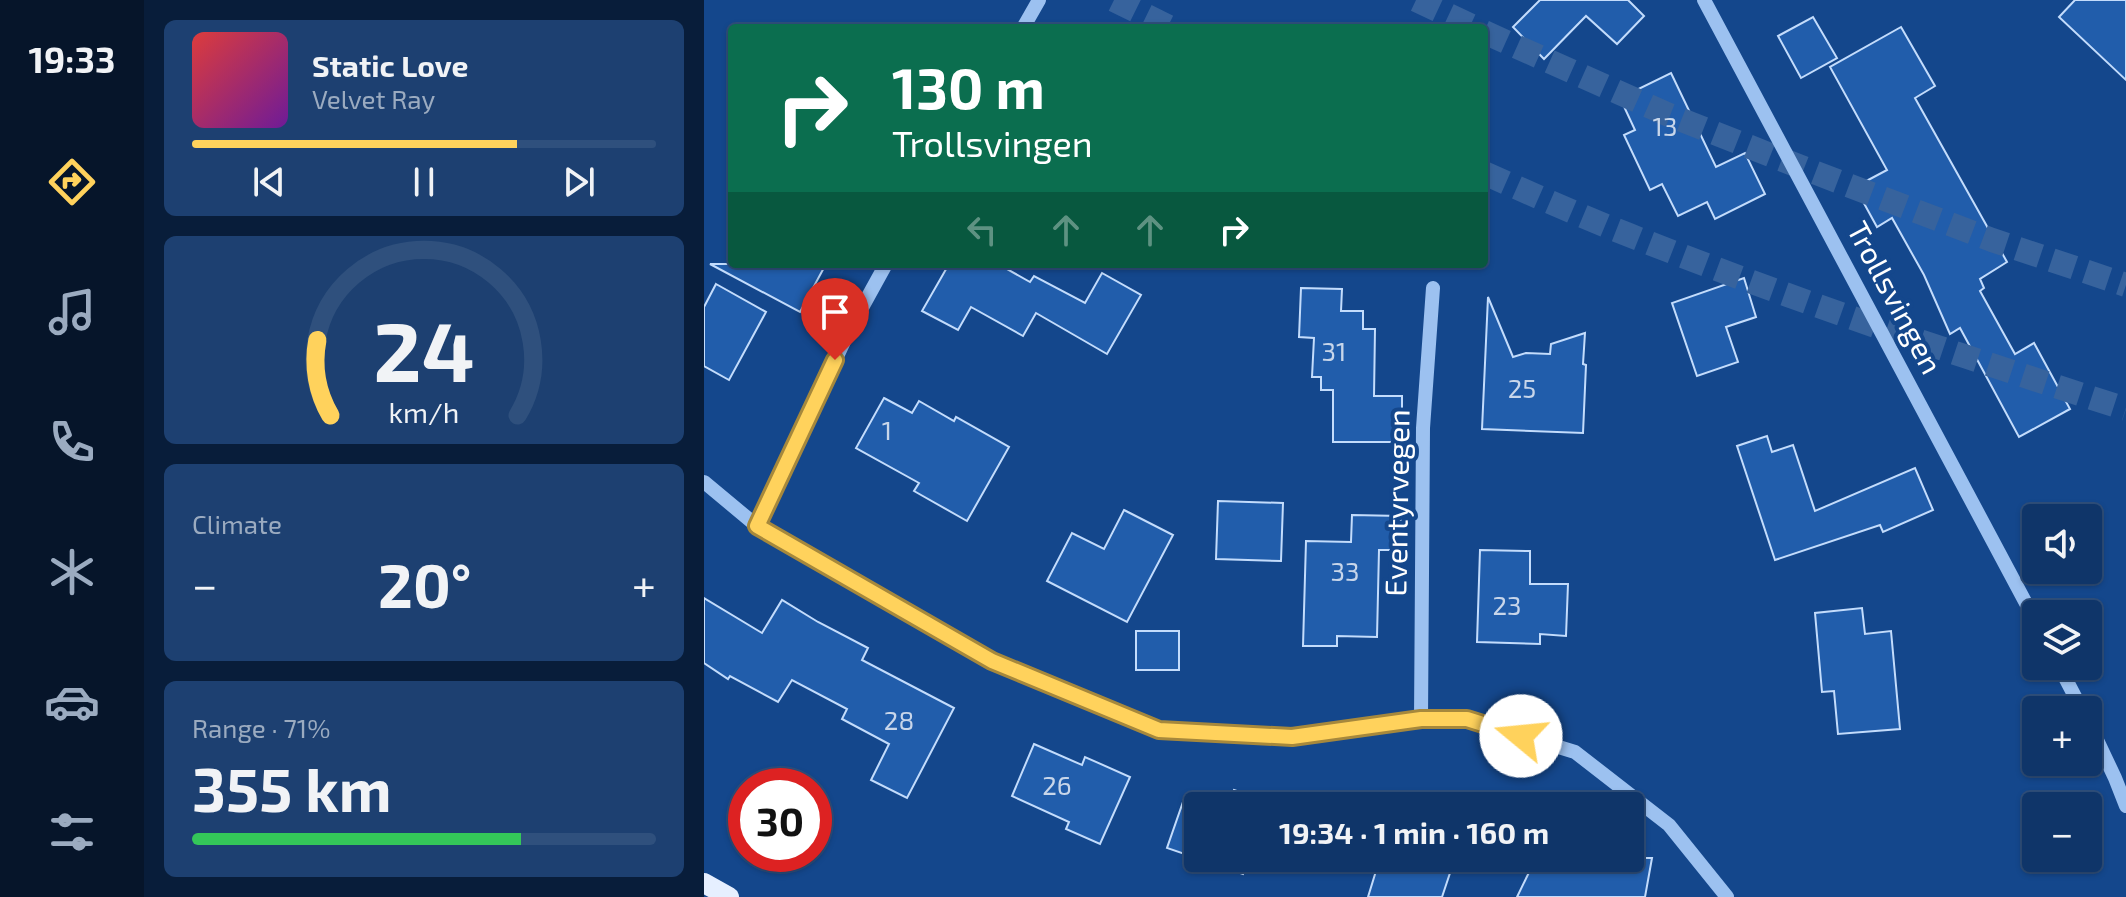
<!DOCTYPE html>
<html lang="en">
<head>
<meta charset="utf-8">
<style>
  :root { --surface:#0f3569; --page:#1d4071; --text:#f1f3f6; --muted:#9babc0; --line:#2f507d; --accent:#ffd25c }
  body { margin:0; font-family:"Exo 2",sans-serif; background:var(--page); color:var(--text); height:100vh; display:flex; flex-direction:column; font-size:30px; white-space:nowrap }
  * { box-sizing:border-box; margin:0 }
  p { font-size:26px; color:var(--muted) }
  .icon { flex:none; width:44px; height:44px; fill:none; stroke:currentColor; stroke-width:2; stroke-linecap:round; stroke-linejoin:round }
  .map { position:relative; flex:1; overflow:hidden }
  .drawer { display:flex; flex-direction:column; gap:20px; padding:20px; background:#081d3a; width:560px }
  .drawer>* { flex:none }
  .guide { position:absolute; left:24px; top:24px; width:760px; height:244px; border-radius:8px; box-shadow:0 2px 6px #0004,0 0 0 2px var(--line); background:#0b6e4f; color:#fff; overflow:hidden }
  .buttons { position:absolute; left:1318px; top:504px; display:grid; gap:16px }
  .buttons a { display:grid; place-items:center; width:80px; height:80px; border-radius:8px; background:var(--surface); box-shadow:0 2px 6px #0004,0 0 0 2px var(--line); font-size:40px }
  .speed { position:absolute; left:24px; top:768px; display:flex; gap:16px; font-size:40px; font-weight:700; text-align:center }
  .speed>* { display:grid; place-content:center; width:104px; height:104px; border-radius:50%; background:var(--surface); box-shadow:0 2px 6px #0004,0 0 0 2px var(--line); line-height:1 }
  .speed .limit { border:12px solid #d22; background:#fff; color:#111 }
  .pin { position:absolute; display:grid; place-items:center; width:68px; height:68px; color:#fff; margin:-82px -34px; border-radius:50% 50% 50% 0; rotate:-45deg; box-shadow:0 0 8px #0007 }
  .pin .icon { rotate:45deg }
  .me { position:absolute; width:88px; margin:-44px; rotate:287deg; stroke-linejoin:round; filter:drop-shadow(0 0 6px #0008) }
  .turn { display:flex; align-items:center; gap:28px; height:168px; padding:0 32px; font-size:36px }
  .turn .icon { width:104px; height:104px; stroke-width:2.5 }
  .turn b { display:block; font-size:56px; line-height:68px }
  .lanes { display:flex; align-items:center; height:76px; padding:0 32px; background:#0003; justify-content:center; gap:40px; direction:ltr }
  .lanes .off { opacity:.35 }
  .big { font-size:60px; font-weight:700; line-height:1.1 }
  .drawer .card { flex:1; display:flex; flex-direction:column; justify-content:center; gap:12px; min-width:0; padding:0 28px; border-radius:12px; background:var(--page) }
  .drawer .dial { align-items:center; gap:0 }
  .dial svg { height:208px; overflow:visible; fill:none; stroke:var(--line); stroke-width:7; stroke-linecap:round; text-anchor:middle }
  .dial text { fill:var(--text); stroke:none }
  .song { display:flex; align-items:center; gap:24px }
  .cover { width:96px; height:96px; border-radius:12px; background:linear-gradient(135deg,hsl(0 70% 55%),hsl(280 70% 35%)) }
  .played { height:8px; border-radius:4px; background:linear-gradient(90deg,var(--accent) 70%,var(--line) 70%) }
  .keys { display:flex; justify-content:space-around; direction:ltr }
  .heat { display:flex; justify-content:space-between; align-items:center; font-size:44px; direction:ltr }
  .charge { height:12px; border-radius:6px; background:linear-gradient(90deg,#34c759 71%,var(--line) 0) }
  .trip { position:absolute; left:480px; top:792px; width:460px; height:80px; border-radius:8px; background:var(--surface); box-shadow:0 2px 6px #0004,0 0 0 2px var(--line); font-weight:700; line-height:80px; text-align:center }
  main { display:flex; flex:1; min-height:0 }
  .tabs { display:flex; flex-direction:column; width:144px; justify-content:space-around; align-items:center; background:#06152a; color:var(--muted) }
  .tabs .icon { width:56px; height:56px }
  .tabs .on { color:var(--accent) }
  .tabs b { font-size:36px; color:var(--text) }
  .map>svg:first-child { display:block }
  .building { fill:#215dab; stroke:#c3dcfc; stroke-width:2 }
  .lines { fill:none; stroke-linecap:round; stroke-linejoin:round }
  .highway-tunnel { stroke:#37639d; stroke-width:24; stroke-dasharray:24 12; stroke-linecap:butt }
  .minor { stroke:#9cc1f0; stroke-width:14 }
  .major { stroke:#e6efff; stroke-width:20 }
  .route-casing { stroke:#a6883c; stroke-width:20 }
  .route { stroke:#ffd25c; stroke-width:14 }
  .labels { text-anchor:middle; stroke-width:8; stroke-linejoin:round; paint-order:stroke }
  .number-label { font-size:26px; fill:#c8d6ea }
  .street-label { font-size:30px; fill:#fff; stroke:#14478c }
</style>
</head>
<body>
<main>
<nav class="tabs">
<b>19:33</b>
<svg class="icon on" aria-label="directions" viewBox="0 0 24 24"><path d="M12 3l9 9-9 9-9-9zM9 14v-3h6M13 9l2 2-2 2"/></svg>
<svg class="icon" aria-label="music" viewBox="0 0 24 24"><path d="M9 18V5l10-2v13"/><circle cx="6" cy="18" r="3"/><circle cx="16" cy="16" r="3"/></svg>
<svg class="icon" aria-label="phone" viewBox="0 0 24 24"><path d="M5 4h4l2 5-3 2q2 4 5 5l2-3 5 2v4C11 20 4 13 5 4z"/></svg>
<svg class="icon" aria-label="climate" viewBox="0 0 24 24"><path d="M12 3v18M4 7l16 10M4 17L20 7"/></svg>
<svg class="icon" aria-label="car" viewBox="0 0 24 24"><path d="M5 17H2v-5l4-1 3-4h7l3 4 3 1v5h-3M9 17h6M6 11h13"/><circle cx="7" cy="17" r="2"/><circle cx="17" cy="17" r="2"/></svg>
<svg class="icon" aria-label="filters" viewBox="0 0 24 24"><path d="M4 7h16M4 17h16"/><circle cx="9" cy="7" r="2"/><circle cx="15" cy="17" r="2"/></svg>
</nav>
<section class="drawer">
<div class="card">
<div class="song"><i class="cover"></i><div><b>Static Love</b><p>Velvet Ray</p></div></div>
<div class="played"></div>
<div class="keys"><svg class="icon" aria-label="previous" viewBox="0 0 24 24"><path d="M18 5L8 12l10 7zM5 5v14"/></svg><svg class="icon" aria-label="pause" viewBox="0 0 24 24"><path d="M8 5v14M16 5v14"/></svg><svg class="icon" aria-label="next" viewBox="0 0 24 24"><path d="M6 5l10 7-10 7zM19 5v14"/></svg></div>
</div>
<div class="card dial"><svg viewBox="0 0 100 80">
<path d="M14 69A42 42 0 1 1 86 69"/>
<path d="M14 69A42 42 0 0 1 9 40" stroke="#ffd25c"/>
<text x="50" y="56" font-size="32" font-weight="700">24</text>
<text x="50" y="72" font-size="11">km/h</text>
</svg></div>
<div class="card"><p>Climate</p>
<div class="heat"><a>−</a><b class="big">20°</b><a>+</a></div>
</div>
<div class="card"><p>Range · 71%</p><b class="big">355 km</b><div class="charge"></div></div>
</section>
<div class="map">
<svg width="1422" height="897" viewBox="0 0 1422 897">
  <rect width="100%" height="100%" fill="#14478c"/>
  <g class="building">
    <polygon points="836,0 924,0 940,16 913,44 882,16 840,59 809,27"/>
    <polygon points="1371,0 1422,0 1422,80 1355,17"/>
    <polygon points="1109,17 1133,58 1097,78 1074,36"/>
    <polygon points="1197,27 1231,86 1211,98 1303,262 1276,279 1280,288 1276,291 1311,354 1330,343 1366,409 1315,437 1256,328 1246,334 1220,275 1188,218 1173,227 1151,187 1183,170 1126,67"/>
    <polygon points="967,73 1012,167 1041,153 1061,194 1011,219 1003,202 974,216 958,184 946,190 920,135 931,130 916,98"/>
    <polygon points="6,264 122,264 96,312"/>
    <polygon points="245,264 294,264 326,282 330,276 381,303 398,273 437,295 403,354 332,313 319,336 267,307 254,330 218,311"/>
    <polygon points="1040,278 1052,317 1022,327 1034,362 993,376 968,303"/>
    <polygon points="12,284 62,312 25,380 0,366 0,307"/>
    <polygon points="597,288 638,289 637,311 659,311 659,329 671,329 670,396 698,396 698,442 629,442 629,390 617,390 617,377 608,377 610,338 595,337"/>
    <polygon points="784,297 809,357 822,353 846,354 847,344 881,333 879,364 882,365 879,433 778,429"/>
    <polygon points="180,398 208,413 215,401 250,421 252,417 305,447 263,521 210,491 215,483 152,448"/>
    <polygon points="1063,436 1068,452 1089,445 1111,511 1211,468 1229,510 1179,532 1176,525 1071,560 1033,446"/>
    <polygon points="514,501 579,503 577,561 512,559"/>
    <polygon points="420,510 469,535 423,622 343,581 368,533 400,549"/>
    <polygon points="648,515 697,516 696,550 675,550 673,637 633,636 633,646 599,646 602,541 647,542"/>
    <polygon points="776,550 826,551 826,584 864,584 862,636 836,634 836,644 773,642"/>
    <polygon points="0,598 58,633 78,600 114,622 164,648 158,660 250,708 203,798 167,780 185,744 138,719 143,709 88,680 74,702 26,676 24,679 0,663"/>
    <polygon points="1158,608 1161,634 1187,631 1196,729 1134,734 1130,691 1118,692 1111,613"/>
    <rect x="432" y="631" width="43" height="39"/>
    <polygon points="330,744 378,765 381,757 426,777 396,844 362,829 365,822 308,796"/>
    <polygon points="530,790 564,802 563,806 524,806"/>
    <polygon points="480,799 500,806 494,806 494,858 545,858 539,874 463,848"/>
    <polygon points="676,858 751,858 738,897 664,897"/>
    <polygon points="832,858 948,858 941,897 813,897"/>
  </g>
  <g class="lines">
    <g class="highway-tunnel">
      <polyline points="410,0 467,28"/>
      <polyline points="712,0 772,28"/>
      <polyline points="780,32 965,115 1107,171 1288,240 1422,285"/>
      <path d="M780 173C828 194 876 216 925 235 1088 300 1255 355 1422 409"/>
    </g>
    <g class="minor">
      <polyline points="1000,0 1332,622"/>
      <polyline points="319,28 335,0"/>
      <polyline points="0,482 53,526 288,661 455,730 588,737 717,719 763,719 871,752 965,825 1023,897"/>
      <polyline points="53,526 144,333 182,264"/>
      <polyline points="1355,666 1378,710"/>
      <polyline points="717,719 719,428 729,288"/>
      <polyline points="1384,721 1411,778 1422,806"/>
    </g>
    <polyline class="major" points="0,883 25,897"/>
  </g>
  <g class="lines">
    <g class="route-casing">
      <polyline id="route" points="131,360 53,526 288,661 455,730 588,737 717,719 763,719 817,736"/>
    </g>
    <use href="#route" class="route"/>
  </g>
  <g class="labels">
    <g class="number-label">
      <text x="961" y="136">13</text>
      <text x="630" y="361">31</text>
      <text x="818" y="398">25</text>
      <text x="183" y="440">1</text>
      <text x="641" y="581">33</text>
      <text x="803" y="615">23</text>
      <text x="195" y="730">28</text>
      <text x="353" y="795">26</text>
    </g>
    <g class="street-label">
      <text transform="translate(1190 298) rotate(62)" y="10">Trollsvingen</text>
      <text transform="translate(694 503) rotate(-89)" y="10">Eventyrvegen</text>
    </g>
  </g>
</svg>
<div class="buttons">
<a><svg class="icon" aria-label="sound" viewBox="0 0 24 24"><path d="M4 9h4l5-4v14l-5-4H4zM17 9q2 3 0 6"/></svg></a>
<a><svg class="icon" aria-label="layers" viewBox="0 0 24 24"><path d="M12 4l9 5-9 5-9-5zM3 14l9 5 9-5"/></svg></a>
<a>+</a>
<a>−</a>
</div>
<div class="speed"><div class="limit">30</div></div>
<div class="pin" style="left:131px;top:360px;background:#d93025"><svg class="icon" aria-label="arrive" viewBox="0 0 24 24"><path d="M6 21V4h12l-3 4 3 4H6"/></svg></div>
<svg class="me" style="left:817px;top:736px" viewBox="-20 -20 40 40"><circle r="19" fill="#fff"/><path d="M0-13L10 11 0 6-10 11z" fill="#ffd25c"/></svg>
<div class="trip">19:34 · 1 min · 160 m</div>
<div class="guide">
<div class="turn"><svg class="icon" aria-label="right" viewBox="0 0 24 24"><path d="M7 20v-9h11M14 6l5 5-5 5"/></svg><div><b>130 m</b>Trollsvingen</div></div>
<div class="lanes"><svg class="icon off" aria-label="left" viewBox="0 0 24 24"><path d="M17 20v-9H6M10 6l-5 5 5 5"/></svg><svg class="icon off" aria-label="ahead" viewBox="0 0 24 24"><path d="M12 20V5M6 11l6-6 6 6"/></svg><svg class="icon off" aria-label="ahead" viewBox="0 0 24 24"><path d="M12 20V5M6 11l6-6 6 6"/></svg><svg class="icon" aria-label="right" viewBox="0 0 24 24"><path d="M7 20v-9h11M14 6l5 5-5 5"/></svg></div>
</div>
</div>
</main>
</body>
</html>
